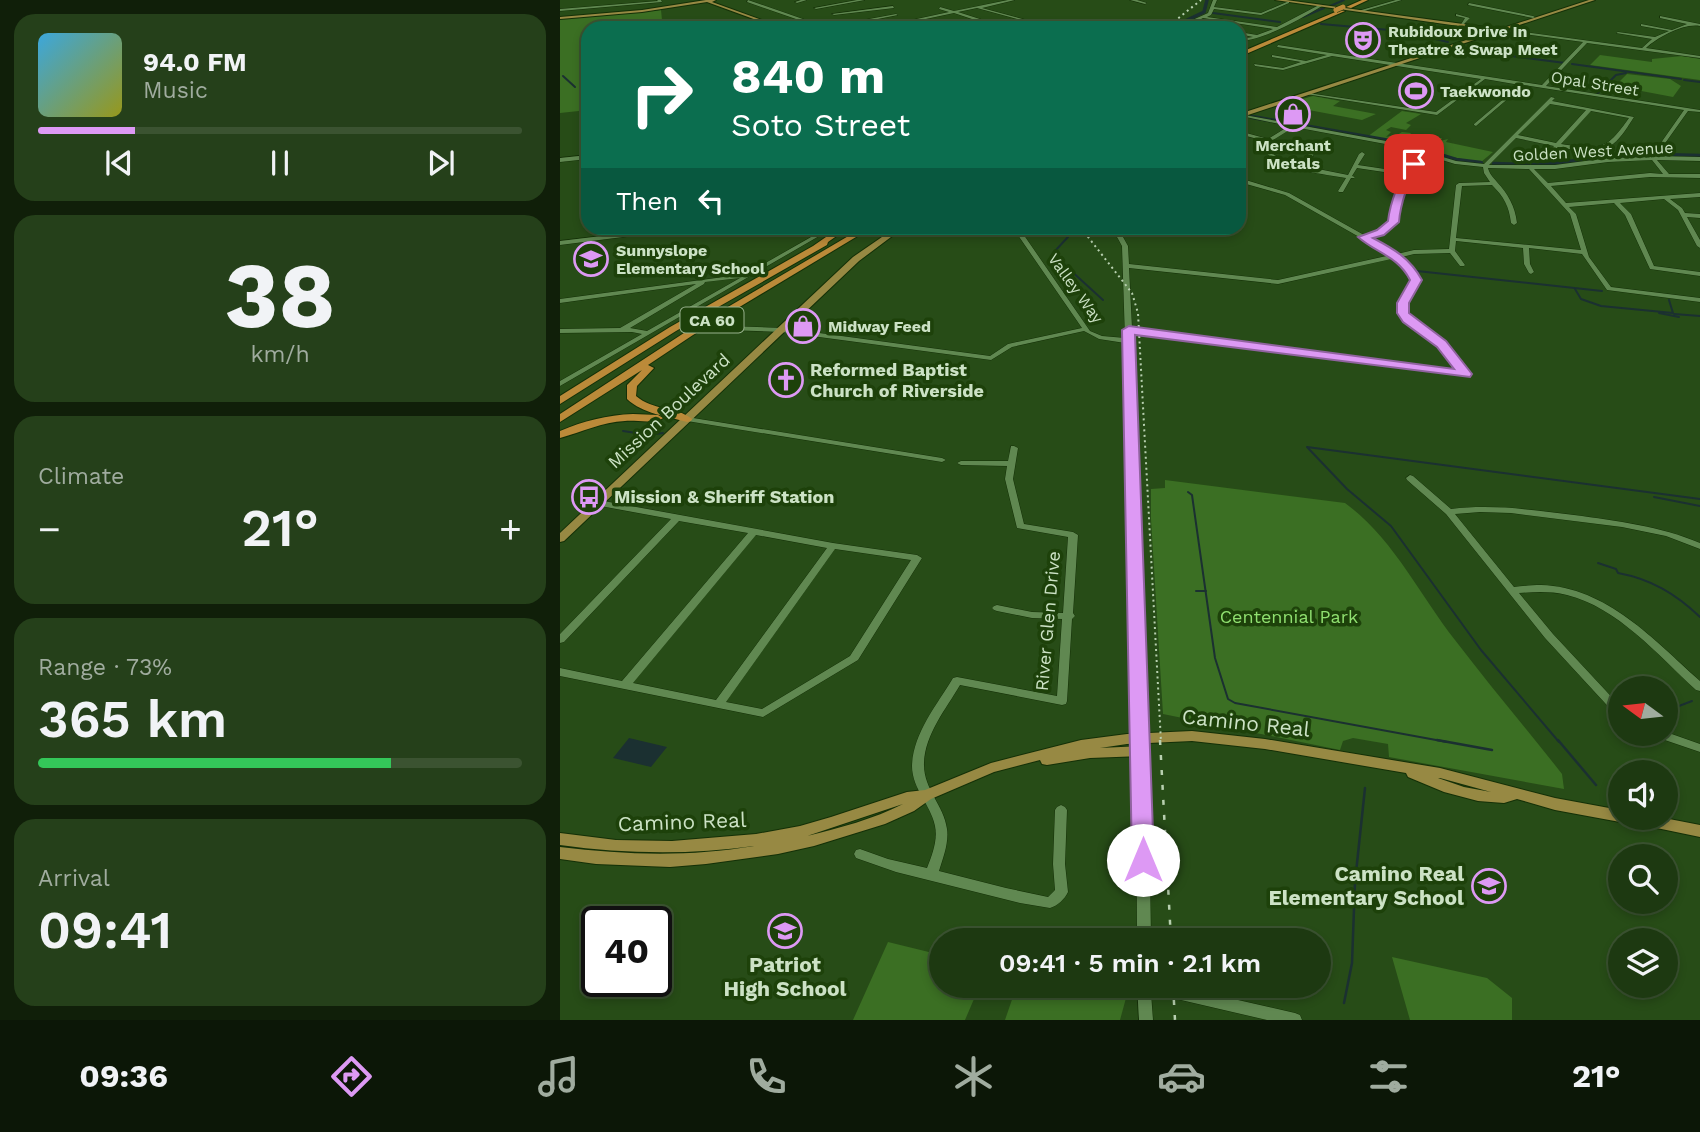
<!DOCTYPE html>
<html lang="en">
<head>
<meta charset="utf-8">
<style>
  :root { --surface:#1d3911; --page:#25401a; --text:#f1f3f6; --muted:#a0ac9f; --line:#3b5331; --accent:#dd99f4 }
  body { margin:0; font-family:"Work Sans",sans-serif; background:var(--page); color:var(--text); height:100vh; display:flex; flex-direction:column; font-size:26px; white-space:nowrap }
  * { box-sizing:border-box; margin:0 }
  p { font-size:23px; color:var(--muted) }
  .icon { flex:none; width:38px; height:38px; fill:none; stroke:currentColor; stroke-width:2; stroke-linecap:round; stroke-linejoin:round }
  .map { position:relative; flex:1; overflow:hidden }
  .drawer { display:flex; flex-direction:column; gap:14px; padding:14px; background:#101f09; width:560px }
  .drawer>* { flex:none }
  .hud { position:absolute; left:21px; top:21px; width:665px; height:214px; border-radius:21px; box-shadow:0 4px 10px #0003,0 0 0 2px var(--line); background:#0b6e4f; color:#fff; overflow:hidden }
  .needle { width:46px; rotate:285deg }
  .fabs { position:absolute; left:1048px; top:676px; display:grid; gap:14px }
  .fabs a { display:grid; place-items:center; width:70px; height:70px; border-radius:50%; background:var(--surface); box-shadow:0 4px 10px #0003,0 0 0 2px var(--line); font-size:35px }
  .speed { position:absolute; left:21px; top:906px; display:flex; gap:14px; font-size:35px; font-weight:700; text-align:center }
  .speed>* { display:grid; place-content:center; width:91px; height:91px; border-radius:50%; background:var(--surface); box-shadow:0 4px 10px #0003,0 0 0 2px var(--line); line-height:1 }
  .speed .limit { border:4px solid #111; border-radius:10px; background:#fff; color:#111 }
  .pin { position:absolute; display:grid; place-items:center; width:60px; height:60px; color:#fff; margin:-30px; border-radius:14px; box-shadow:0 4px 10px #0006 }
  .me { position:absolute; width:77px; margin:-38px; rotate:0deg; stroke-linejoin:round; filter:drop-shadow(0 0 5px #0008) }
  .turn { display:flex; align-items:center; gap:24px; height:147px; padding:0 35px; font-size:32px }
  .turn .icon { width:91px; height:91px; stroke-width:2.5 }
  .turn b { display:block; font-size:49px; line-height:60px }
  .then { display:flex; align-items:center; height:66px; padding:0 35px; background:#0003; gap:14px; font-size:26px }
  .big { font-size:52px; font-weight:600; line-height:1.1 }
  .drawer .tile { flex:1; display:flex; flex-direction:column; justify-content:center; gap:10px; min-width:0; padding:0 24px; border-radius:21px; background:var(--page) }
  .drawer .dial { align-items:center; gap:0 }
  .dial b { font-size:91px; line-height:1 }
  .song { display:flex; align-items:center; gap:21px }
  .cover { width:84px; height:84px; border-radius:10px; background:linear-gradient(135deg,hsl(200 70% 55%),hsl(60 70% 35%)) }
  .played { height:7px; border-radius:4px; background:linear-gradient(90deg,var(--accent) 20%,var(--line) 20%) }
  .keys { display:flex; justify-content:space-around; direction:ltr }
  .heat { display:flex; justify-content:space-between; align-items:center; font-size:38px; direction:ltr }
  .charge { height:10px; border-radius:5px; background:linear-gradient(90deg,#34c759 73%,var(--line) 0) }
  .trip { position:absolute; left:369px; top:928px; width:402px; height:70px; border-radius:35px; background:var(--surface); box-shadow:0 4px 10px #0003,0 0 0 2px var(--line); font-weight:600; line-height:70px; text-align:center }
  .tabs { display:flex; height:112px; justify-content:space-around; align-items:center; background:#0c1707; color:var(--muted) }
  .tabs .icon { width:49px; height:49px }
  .tabs .current { color:var(--accent) }
  .tabs b { font-size:32px; color:var(--text) }
  main { display:flex; flex:1; min-height:0 }
  .map>svg:first-child { display:block }
  .green { fill:#3b6f23 }
  .water { fill:#1b3031 }
  .lines { fill:none; stroke-linecap:round; stroke-linejoin:round }
  .stream-far1 { stroke:#1b3031; stroke-width:2 }
  .stream { stroke:#1b3031; stroke-width:2.5 }
  .canal-far1 { stroke:#1b3031; stroke-width:3.5 }
  .canal { stroke:#1b3031; stroke-width:4.5 }
  .minor-casing { stroke:#143007; stroke-width:1 }
  .major-casing { stroke:#143007; stroke-width:2 }
  .highway-casing { stroke:#143007; stroke-width:2 }
  .minor { fill:#608851; fill-rule:evenodd }
  .major { fill:#978943; fill-rule:evenodd }
  .highway { fill:#bb8a39; fill-rule:evenodd }
  .rail-far1 { stroke:#b8d0b0; stroke-width:2; stroke-dasharray:2 3.5; stroke-linecap:butt }
  .rail { stroke:#b8d0b0; stroke-width:2.5; stroke-dasharray:5 10; stroke-linecap:butt }
  .highway-bridge-casing { stroke:#143007; stroke-width:6; stroke-linecap:butt }
  .highway-bridge { stroke:#bb8a39; stroke-width:5 }
  .route { fill:#dd99f4; stroke:#90639f; stroke-width:2 }
  .labels { text-anchor:middle; stroke-width:7; stroke-linejoin:round; paint-order:stroke }
  .far-poi-label { font-size:16px; font-weight:bold; fill:#cce2c5; stroke:#1d410a; text-anchor:start }
  .far-street-label { font-size:16px; fill:#cce2c5; stroke:#1d410a }
  .shield { fill:#1d410a; stroke:#98b28d; stroke-width:2 }
  .shield-label { font-size:16px; font-weight:bold; fill:#cce2c5 }
  .poi-label { font-size:18px; font-weight:bold; fill:#cce2c5; stroke:#1d410a; text-anchor:start }
  .street-label { font-size:18px; fill:#cce2c5; stroke:#1d410a }
  .park-label { font-size:18px; fill:#90e070; stroke:#1d410a }
  .near-street-label { font-size:21px; fill:#cce2c5; stroke:#1d410a }
  .near-poi-label { font-size:21px; font-weight:bold; fill:#cce2c5; stroke:#1d410a; text-anchor:end }
</style>
</head>
<body>
<main>
<section class="drawer">
<div class="tile">
<div class="song"><i class="cover"></i><div><b>94.0 FM</b><p>Music</p></div></div>
<div class="played"></div>
<div class="keys"><svg class="icon" aria-label="previous" viewBox="0 0 24 24"><path d="M18 5L8 12l10 7zM5 5v14"/></svg><svg class="icon" aria-label="pause" viewBox="0 0 24 24"><path d="M8 5v14M16 5v14"/></svg><svg class="icon" aria-label="next" viewBox="0 0 24 24"><path d="M6 5l10 7-10 7zM19 5v14"/></svg></div>
</div>
<div class="tile dial"><b>38</b><p>km/h</p></div>
<div class="tile"><p>Climate</p>
<div class="heat"><a>−</a><b class="big">21°</b><a>+</a></div>
</div>
<div class="tile"><p>Range · 73%</p><b class="big">365 km</b><div class="charge"></div></div>
<div class="tile"><p>Arrival</p><b class="big">09:41</b></div>
</section>
<div class="map">
<svg width="1140" height="1020" viewBox="0 0 1140 1020">
  <rect width="100%" height="100%" fill="#274c17"/>
  <g class="green">
    <polygon points="101,10 102,20 77,22 78,28 28,28 28,110 0,113 0,19"/>
    <polygon points="1040,55 1092,62 1092,59 1122,56 1140,59 1140,80 1030,65"/>
    <polygon points="1067,74 1110,79 1121,86 1113,97 1055,86"/>
    <polygon points="753,96 780,101 773,106 816,114 802,120 722,105"/>
    <path d="M842 111 861 114 846 123 851 125 846 130 831 127 826 130 831 132 826 137 834 135 832 138 842 132 851 133 849 136 855 134 853 137 860 138 859 141 865 137 875 140 878 138H882L880 141 888 139 886 142 933 152 921 162C882 157 846 144 807 137Z"/>
    <path d="M605 480 785 503C833 538 859 594 895 640 930 686 967 729 1002 774L1004 789 829 757 828 744 793 738 783 741 780 750 603 714 591 519V489L605 488Z"/>
    <polygon points="328,942 381,955 382,985 420,985 405,1020 293,1020"/>
    <polygon points="832,957 927,978 952,998 952,1020 850,1020"/>
    <polygon points="457,985 519,985 566,998 560,1020 445,1020"/>
  </g>
  <polygon class="water" points="69,738 107,747 91,767 53,758"/>
  <g class="lines">
    <g class="stream-far1">
      <polyline points="770,6 784,0"/>
      <polyline points="653,13 720,22"/>
      <polyline points="743,17 764,8"/>
      <polyline points="761,24 841,31 888,42"/>
      <polyline points="899,46 921,52 1005,63"/>
      <polyline points="1012,64 1121,79"/>
      <polyline points="3,76 15,87"/>
      <polyline points="1124,80 1140,82"/>
      <polyline points="1037,94 1056,75 1066,73"/>
      <polyline points="508,237 494,252 497,258 543,300"/>
      <polyline points="857,271 1042,291"/>
      <polyline points="1015,289 1021,299 1041,306 1113,313 1109,300"/>
      <polyline points="1099,313 1119,317"/>
      <polyline points="1114,314 1140,316"/>
      <polyline points="63,431 89,435 103,433"/>
      <polyline points="628,492 632,495 655,658 668,699 675,703 887,742"/>
      <polyline points="1094,497 1140,506"/>
      <path d="M1038 563 1056 569 1058 573C1091 579 1116 594 1140 617"/>
      <polyline points="636,591 646,591"/>
      <polyline points="1106,711 1132,701"/>
      <polyline points="999,742 921,650 831,526 787,489 747,447 1140,499"/>
    </g>
    <g class="stream">
      <polyline points="877,740 932,750"/>
      <polyline points="998,740 1036,785"/>
      <polyline points="784,1003 792,963 795,882 805,788"/>
    </g>
    <polyline class="canal-far1" points="622,28 623,22 644,12 647,0"/>
    <g class="canal">
      <polyline points="692,117 841,143 896,160 921,163"/>
      <polyline points="1102,155 1140,156"/>
      <polyline points="934,164 968,165"/>
      <polyline points="973,165 1088,155"/>
    </g>
    <g class="minor-casing">
      <g id="minor">
        <polygon points="97,0 101,0 102,2 0,11 0,9 98,1"/>
        <polygon points="188,0 266,27 336,14 338,15 272,28 262,28 187,2"/>
        <polygon points="241,0 247,0 237,3 235,2"/>
        <polygon points="297,0 305,0 256,9 254,8"/>
        <path d="M448 0H455L422 8 496 28H490L417 8 398 12 448 28C438 28 429 22 420 22 408 23 397 28 385 28L418 21 394 13 323 28H315L389 12 379 9 380 7 394 11Z"/>
        <polygon points="570,0 577,0 587,3 585,4"/>
        <path d="M653 0H657L654 7 701 13 729 1V3L701 15 654 9 651 15 647 17 717 27 759 5 762 6C740 19 705 40 679 41V39L693 37 679 34V32L697 35 713 29 643 18 631 24 630 28H626L628 22 648 13Z"/>
        <polygon points="836,0 842,0 801,12 798,11"/>
        <polygon points="909,3 973,16 975,17 973,18 908,5"/>
        <polygon points="333,6 334,8 274,15 272,14"/>
        <polygon points="896,14 910,18 902,26 900,26 905,18 896,16"/>
        <path d="M1100 16 1140 24V26C1124 23 1098 37 1086 48L1140 56V58L1027 43 986 86 1140 110V112L1128 111 1096 156 1140 157V161L1097 160 1109 174H1140V178L1090 177 991 186 1006 203 1140 193V197L1110 199 1122 208 1125 213 1140 214V218L1127 217 1140 240V248L1137 246 1118 210 1104 199 1060 203 1071 214 1094 266 1140 272V276L1090 269 1065 215 1054 203 1009 207 1016 214 1029 257 1051 287 1140 298V302L1047 290 1022 254 969 248 970 264 974 272 971 274 969 273 964 264 963 248 896 241 895 251 905 265 904 266H900L890 253 854 254 842 257 859 280C852 293 842 305 850 319L883 343 908 372V376L572 332 588 738 591 940H577L576 738 565 343 539 339 524 331 452 347 431 360 222 332 167 330 164 328 167 326 222 328 430 356 448 344 522 328 453 228H459L530 331 542 336 565 338 562 246 552 228H558L568 246 569 264 718 280 831 255 725 195 679 182V178L729 193 804 235 818 231 828 224 844 175 797 168 792 176 795 177 794 178H791L783 192H779L778 191 786 178C758 173 719 170 700 147L705 141 679 134V131L708 139 729 126 681 116H679V114L837 143 896 161 924 164 991 97 995 98 992 101 1074 117C1068 126 1062 137 1053 144 1039 155 1015 150 998 147L988 157 985 155 994 146 956 138 929 165H995L1048 158 1091 157 1124 110 964 85 916 126 914 125V124L960 85 925 79 877 115 746 94 748 93 876 112 921 79 772 56 723 70 695 66 694 64 723 68 741 62 712 57V55L746 61 767 55 717 47 718 45 982 85 1023 42 942 31 941 29 1082 48 1092 39 1056 33 1058 32 1095 37 1109 31 1081 26V24L1112 30 1127 24 1100 18ZM990 104 1026 110 996 143 958 135ZM1031 111 1069 118C1046 151 1040 150 1001 144ZM734 127 836 146 867 156 847 168 845 172 798 165 805 154 802 152 799 154 788 175 743 166 752 159 756 147 771 141V139L752 145 747 158 739 165C726 161 714 157 706 147L707 144ZM872 157 895 164 923 167 924 173 930 182 899 183 896 185 889 249 854 250 837 254 809 237 822 233 834 225 851 170ZM1092 160 1103 174 1090 173 988 183 974 169H995L1048 162ZM928 168 969 169 1010 214 1021 250 896 238 902 186 932 185C944 197 949 206 951 223L954 225 957 223C955 206 948 194 937 182 933 177 930 175 928 168ZM836 258 853 280 840 303V313L845 321 879 345 899 371 572 328 569 268 718 284Z"/>
        <polygon points="541,21 542,23 521,28 514,28"/>
        <polygon points="28,155 28,159 0,162 0,158"/>
        <polygon points="108,228 121,228 118,230 0,245 0,241"/>
        <path d="M267 228H273L0 386V381L82 334 72 332 0 333V329L60 328 136 284 0 303V299L186 274ZM180 278 87 331 70 328 144 284 145 282Z"/>
        <polygon points="124,417 127,417 382,458 386,460 382,462 127,421 124,421 123,419"/>
        <path d="M451 446H454L458 448 453 479 464 524 513 532 518 535 513 613 515 616 512 619 507 701 506 704 502 705 400 685C386 709 365 734 364 763 363 789 384 805 387 829 389 843 383 858 379 871L446 888 488 897 495 890 493 864 495 810 497 807 501 805 505 807 507 810 505 864 508 892C505 899 497 906 490 908L460 903 336 872 296 858 294 854 296 850 300 849 328 859 367 868C372 855 378 840 375 826 371 805 352 789 352 766 353 733 377 705 393 678L397 677 497 696 502 619 472 618 437 611 434 610 432 608 434 606 437 605 472 612 503 613 508 537 457 528 445 479 447 466 401 465 397 463 401 461H448Z"/>
        <path d="M850 475 853 476 891 509C933 504 973 510 1014 515 1057 521 1100 526 1140 543V549L1106 536 1062 527 951 513 920 512 895 514 954 587C963 586 973 585 981 585 1047 587 1094 640 1140 681V691L1136 690C1099 656 1057 607 1007 595 991 591 975 592 959 593L993 634 1060 706V716L1056 715 985 638 886 514 847 480 846 478Z"/>
        <path d="M38 500 273 543 357 555 362 558 298 660 203 717 0 676V668L62 681 188 533 119 521 4 642 0 643V634L111 519 35 505 34 503ZM196 535 267 548 156 700 73 683ZM275 549 351 560 290 656 202 709 166 702Z"/>
        <polygon points="1106,732 1140,744 1140,752 1093,736 1092,733 1106,733"/>
        <polygon points="577,985 612,985 735,1013 740,1015 742,1020 707,1020 591,993 593,1020 579,1020"/>
      </g>
    </g>
    <g class="major-casing">
      <g id="major">
        <polygon points="146,0 156,0 152,2 224,28 218,28 147,2 82,12 0,19 0,17 82,10"/>
        <polygon points="715,0 726,0 940,29 1029,0 1035,0 679,118 679,114 934,31"/>
        <polygon points="335,228 343,228 299,261 4,541 0,542 0,533 293,257"/>
        <path d="M632 731 705 739 880 768 995 798 1060 810V817H1099L1140 825V837L1063 821 1060 822 995 810 957 799 944 803 918 801 884 792 848 777 846 773 705 749 632 741 567 744 540 748 582 746 587 747 589 751 587 755 582 756 530 758 487 765 482 764 480 760 434 772 371 799 354 811 325 824 254 846 218 854 146 864 110 867 36 864 0 859V847C65 855 130 857 194 846 129 855 65 854 0 845V833L56 840 112 841 196 834 240 826 271 817 347 792 365 790 431 763 521 740 567 734ZM878 778H880L931 792 904 787ZM343 804C314 819 279 828 247 836Z"/>
      </g>
    </g>
    <g class="highway-casing">
      <g id="highway">
        <polygon points="802,0 808,0 791,8 786,7"/>
        <polygon points="780,10 785,11 679,57 679,53"/>
        <polygon points="279,228 288,228 268,242 267,245 116,331 0,404 0,396 110,327 253,246"/>
        <path d="M302 228H311L133 335 88 365 94 368 77 386 76 396C93 411 116 406 132 419L131 421 127 422C107 416 83 414 67 399V385L82 370 0 422V414L127 331Z"/>
        <path d="M73 414 98 415 103 418C95 424 77 420 65 421 42 422 22 432 0 438V431C23 421 47 415 73 414Z"/>
      </g>
    </g>
    <use href="#minor" class="minor"/>
    <use href="#major" class="major"/>
    <use href="#highway" class="highway"/>
    <g class="rail-far1">
      <polyline points="615,28 616,20 641,0"/>
      <polyline points="521,228 572,293 578,313 601,742"/>
    </g>
    <g class="rail">
      <polyline points="600,740 611,940"/>
      <polyline points="613,985 615,1020"/>
    </g>
    <g class="highway-bridge-casing">
      <polyline id="highway-bridge" points="776,10 783,7"/>
    </g>
    <use href="#highway-bridge" class="highway-bridge"/>
  </g>
  <path class="route" d="M851 162 859 164C849 177 840 206 839 222L824 235 813 238C834 249 850 258 862 280L849 303V313L886 341 912 374 910 377 575 335 594 860 591 867 583 870 575 867 572 860 562 330 569 326 894 369 877 347 843 322 837 313V303L850 280C838 256 816 253 798 237L817 230 828 221C830 203 840 176 851 162Z"/>
  <defs>
    <g id="theatre-ring" transform="scale(1.75)"><circle r="9.5" fill="#1d410a" stroke="#dd99f4" stroke-width="1.5"/><path d="M-5-5.5Q0-4 5-5.5V0Q5 5 0 6Q-5 5-5 0ZM-3.3-2.5H-1v1.5H-3.3ZM1-2.5H3.3v1.5H1ZM-2.8 1Q0 5.5 2.8 1Z" fill="#dd99f4"/></g>
    <g id="stadium-ring" transform="scale(1.75)"><circle r="9.5" fill="#1d410a" stroke="#dd99f4" stroke-width="1.5"/><path d="M0-5a6.5 5 0 1 0 0 10a6.5 5 0 1 0 0-10ZM-3.5-1.8h7v3.6h-7Z" fill="#dd99f4"/></g>
    <g id="shop-ring" transform="scale(1.75)"><circle r="9.5" fill="#1d410a" stroke="#dd99f4" stroke-width="1.5"/><path d="M-5-2.5h2.3a2.7 3.5 0 0 1 5.4 0H5L5.5 6h-11ZM-1.5-2.5h3a1.5 2.3 0 0 0-3 0Z" fill="#dd99f4"/></g>
    <g id="school-ring" transform="scale(1.75)"><circle r="9.5" fill="#1d410a" stroke="#dd99f4" stroke-width="1.5"/><path d="M0-5L7-2L0 1L-7-2ZM-4 1L0 2.5L4 1V4Q0 6-4 4Z" fill="#dd99f4"/></g>
    <g id="church-ring" transform="scale(1.75)"><circle r="9.5" fill="#1d410a" stroke="#dd99f4" stroke-width="1.5"/><path d="M-1.2-6h2.4v3.5h3.3v2.4h-3.3V6h-2.4V-.1h-3.3v-2.4h3.3Z" fill="#dd99f4"/></g>
    <g id="bus-ring" transform="scale(1.75)"><circle r="9.5" fill="#1d410a" stroke="#dd99f4" stroke-width="1.5"/><path d="M-5-6H5V4H4V6H2V4H-2V6H-4V4H-5ZM-3.5-4V0h7V-4ZM-3.5 1.2v1.5H-2V1.2ZM2 1.2v1.5H3.5V1.2Z" fill="#dd99f4"/></g>
  </defs>
  <g fill-rule="evenodd">
    <use href="#theatre-ring" x="803" y="40"/>
    <use href="#stadium-ring" x="856" y="91"/>
    <use href="#shop-ring" x="733" y="114"/>
    <use href="#school-ring" x="31" y="259"/>
    <use href="#shop-ring" x="243" y="326"/>
    <use href="#church-ring" x="226" y="380"/>
    <use href="#bus-ring" x="29" y="497"/>
    <use href="#school-ring" x="929" y="886"/>
    <use href="#school-ring" x="225" y="931"/>
  </g>
  <g class="labels">
    <g class="far-poi-label">
      <text x="828" y="37">Rubidoux Drive In<tspan x="828" dy="18">Theatre &amp; Swap Meet</tspan></text>
      <text x="880" y="97">Taekwondo</text>
      <text x="733" y="151" text-anchor="middle">Merchant<tspan x="733" dy="18">Metals</tspan></text>
      <text x="56" y="256">Sunnyslope<tspan x="56" dy="18">Elementary School</tspan></text>
      <text x="268" y="332">Midway Feed</text>
    </g>
    <g class="far-street-label">
      <text transform="translate(1035 83) rotate(9)" y="6">Opal Street</text>
      <text transform="translate(1033 151) rotate(-3)" y="6">Golden West Avenue</text>
      <text transform="translate(516 288) rotate(54)" y="6">Valley Way</text>
    </g>
    <rect class="shield" x="120.5" y="307.5" width="63" height="25" rx="5"/>
    <g class="shield-label">
      <text x="152" y="326">CA 60</text>
    </g>
    <g class="poi-label">
      <text x="250" y="376">Reformed Baptist<tspan x="250" dy="21">Church of Riverside</tspan></text>
      <text x="54" y="503">Mission &amp; Sheriff Station</text>
    </g>
    <g class="street-label">
      <text transform="translate(109 411) rotate(-43)" y="6">Mission Boulevard</text>
      <text transform="translate(488 621) rotate(-85)" y="6">River Glen Drive</text>
    </g>
    <g class="park-label">
      <text x="729" y="623">Centennial Park</text>
    </g>
    <g class="near-street-label">
      <text transform="translate(686 723) rotate(6)" y="7">Camino Real</text>
      <text transform="translate(122 822) rotate(-2)" y="7">Camino Real</text>
    </g>
    <g class="near-poi-label">
      <text x="904" y="881">Camino Real<tspan x="904" dy="24">Elementary School</tspan></text>
      <text x="225" y="972" text-anchor="middle">Patriot<tspan x="225" dy="24">High School</tspan></text>
    </g>
  </g>
</svg>
<div class="fabs">
<a><svg class="needle" viewBox="-14 -14 28 28"><path d="M0-13l5 13h-10z" fill="#e53935"/><path d="M0 13l5-13h-10z" fill="#a0ac9f"/></svg></a>
<a><svg class="icon" aria-label="sound" viewBox="0 0 24 24"><path d="M4 9h4l5-4v14l-5-4H4zM17 9q2 3 0 6"/></svg></a>
<a><svg class="icon" aria-label="search" viewBox="0 0 24 24"><circle cx="10" cy="10" r="6"/><path d="M15 15l6 6"/></svg></a>
<a><svg class="icon" aria-label="layers" viewBox="0 0 24 24"><path d="M12 4l9 5-9 5-9-5zM3 14l9 5 9-5"/></svg></a>
</div>
<div class="speed"><div class="limit">40</div></div>
<div class="pin" style="left:854px;top:164px;background:#d93025"><svg class="icon" aria-label="arrive" viewBox="0 0 24 24"><path d="M6 21V4h12l-3 4 3 4H6"/></svg></div>
<svg class="me" style="left:583px;top:860px" viewBox="-20 -20 40 40"><circle r="19" fill="#fff"/><path d="M0-13L10 11 0 6-10 11z" fill="#dd99f4"/></svg>
<div class="trip">09:41 · 5 min · 2.1 km</div>
<div class="hud">
<div class="turn"><svg class="icon" aria-label="right" viewBox="0 0 24 24"><path d="M7 20v-9h11M14 6l5 5-5 5"/></svg><div><b>840 m</b>Soto Street</div></div>
<div class="then">Then<svg class="icon" aria-label="left" viewBox="0 0 24 24"><path d="M17 20v-9H6M10 6l-5 5 5 5"/></svg></div>
</div>
</div>
</main>
<nav class="tabs">
<b>09:36</b>
<svg class="icon current" aria-label="directions" viewBox="0 0 24 24"><path d="M12 3l9 9-9 9-9-9zM9 14v-3h6M13 9l2 2-2 2"/></svg>
<svg class="icon" aria-label="music" viewBox="0 0 24 24"><path d="M9 18V5l10-2v13"/><circle cx="6" cy="18" r="3"/><circle cx="16" cy="16" r="3"/></svg>
<svg class="icon" aria-label="phone" viewBox="0 0 24 24"><path d="M5 4h4l2 5-3 2q2 4 5 5l2-3 5 2v4C11 20 4 13 5 4z"/></svg>
<svg class="icon" aria-label="climate" viewBox="0 0 24 24"><path d="M12 3v18M4 7l16 10M4 17L20 7"/></svg>
<svg class="icon" aria-label="car" viewBox="0 0 24 24"><path d="M5 17H2v-5l4-1 3-4h7l3 4 3 1v5h-3M9 17h6M6 11h13"/><circle cx="7" cy="17" r="2"/><circle cx="17" cy="17" r="2"/></svg>
<svg class="icon" aria-label="filters" viewBox="0 0 24 24"><path d="M4 7h16M4 17h16"/><circle cx="9" cy="7" r="2"/><circle cx="15" cy="17" r="2"/></svg>
<b>21°</b>
</nav>
</body>
</html>
